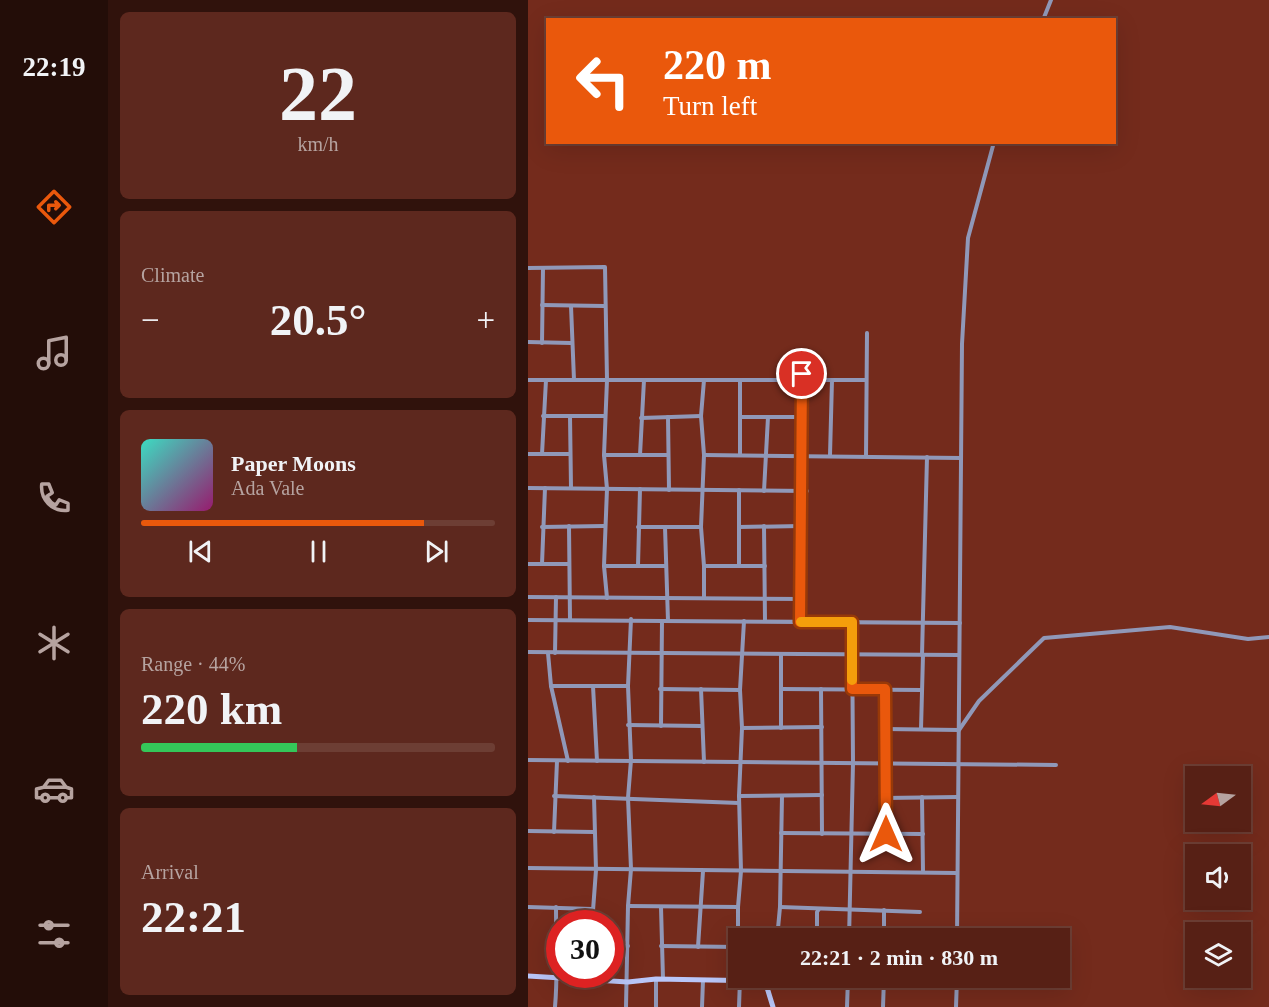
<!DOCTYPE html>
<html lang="en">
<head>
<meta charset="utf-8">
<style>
  :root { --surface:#572015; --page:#5d281e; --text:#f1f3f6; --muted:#b6a3a0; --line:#6d3e34; --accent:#ea580c }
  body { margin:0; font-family:Georgia,serif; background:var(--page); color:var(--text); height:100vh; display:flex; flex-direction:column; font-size:22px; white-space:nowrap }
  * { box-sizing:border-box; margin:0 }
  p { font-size:20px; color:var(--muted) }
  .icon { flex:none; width:33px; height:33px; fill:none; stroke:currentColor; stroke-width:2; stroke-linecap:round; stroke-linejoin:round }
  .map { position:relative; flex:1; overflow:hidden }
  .drawer { display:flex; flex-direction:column; gap:12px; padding:12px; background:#30120c; width:420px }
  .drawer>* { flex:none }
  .top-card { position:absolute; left:18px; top:18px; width:570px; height:126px; border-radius:0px; box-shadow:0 6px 24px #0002,0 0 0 2px var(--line); background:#ea580c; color:#fff; overflow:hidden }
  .needle { width:39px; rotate:255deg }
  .buttons { position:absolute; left:657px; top:766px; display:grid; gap:12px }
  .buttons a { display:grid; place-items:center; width:66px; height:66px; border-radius:0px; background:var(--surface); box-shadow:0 6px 24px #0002,0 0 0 2px var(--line); font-size:30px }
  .speed { position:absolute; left:18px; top:910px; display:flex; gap:12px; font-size:30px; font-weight:700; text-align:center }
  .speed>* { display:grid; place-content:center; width:78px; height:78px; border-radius:50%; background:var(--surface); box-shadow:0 6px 24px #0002,0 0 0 2px var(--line); line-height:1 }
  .speed .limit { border:9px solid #d22; background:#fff; color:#111 }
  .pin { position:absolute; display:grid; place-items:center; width:51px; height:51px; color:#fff; margin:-26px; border:3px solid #fff; border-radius:50%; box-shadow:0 2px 6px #0007 }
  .me { position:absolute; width:66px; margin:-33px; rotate:0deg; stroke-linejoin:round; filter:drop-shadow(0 0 4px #0008) }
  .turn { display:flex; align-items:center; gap:21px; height:126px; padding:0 18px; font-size:27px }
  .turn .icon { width:78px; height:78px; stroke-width:2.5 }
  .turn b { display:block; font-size:42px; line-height:51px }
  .big { font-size:45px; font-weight:800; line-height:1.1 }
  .drawer .tile { flex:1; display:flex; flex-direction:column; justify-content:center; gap:9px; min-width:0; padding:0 21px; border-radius:9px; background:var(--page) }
  .drawer .dial { align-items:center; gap:0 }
  .dial b { font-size:78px; line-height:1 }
  .song { display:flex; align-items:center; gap:18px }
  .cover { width:72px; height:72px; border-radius:9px; background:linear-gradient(135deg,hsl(170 70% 55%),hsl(320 70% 35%)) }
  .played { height:6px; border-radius:3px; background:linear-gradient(90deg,var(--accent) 80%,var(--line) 80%) }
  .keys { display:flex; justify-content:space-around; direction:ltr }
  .heat { display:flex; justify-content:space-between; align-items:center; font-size:33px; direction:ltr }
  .charge { height:9px; border-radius:4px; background:linear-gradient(90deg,#34c759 44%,var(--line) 0) }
  .trip { position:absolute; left:200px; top:928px; width:342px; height:60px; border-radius:0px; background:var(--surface); box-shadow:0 6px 24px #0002,0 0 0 2px var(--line); font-weight:800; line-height:60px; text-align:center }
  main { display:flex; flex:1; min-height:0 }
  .menu { display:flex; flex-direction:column; width:108px; justify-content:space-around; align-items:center; background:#230d08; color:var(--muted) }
  .menu .icon { width:42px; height:42px }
  .menu .selected { color:var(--accent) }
  .menu b { font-size:27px; color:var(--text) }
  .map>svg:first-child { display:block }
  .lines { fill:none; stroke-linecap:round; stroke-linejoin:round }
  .street { stroke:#9098b8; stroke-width:4 }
  .secondary { stroke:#b9c6f8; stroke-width:5 }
  .route-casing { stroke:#983908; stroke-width:15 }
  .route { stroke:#ea580c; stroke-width:10 }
  .slow { stroke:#f59e0b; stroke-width:10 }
</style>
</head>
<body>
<main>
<nav class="menu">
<b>22:19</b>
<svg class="icon selected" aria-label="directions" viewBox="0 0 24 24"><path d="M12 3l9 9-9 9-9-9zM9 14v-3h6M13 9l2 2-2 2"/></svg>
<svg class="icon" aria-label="music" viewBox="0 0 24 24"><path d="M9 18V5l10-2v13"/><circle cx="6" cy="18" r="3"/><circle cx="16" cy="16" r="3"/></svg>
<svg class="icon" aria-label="phone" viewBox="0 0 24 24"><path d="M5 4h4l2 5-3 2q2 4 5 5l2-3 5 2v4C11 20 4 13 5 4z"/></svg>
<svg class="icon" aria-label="climate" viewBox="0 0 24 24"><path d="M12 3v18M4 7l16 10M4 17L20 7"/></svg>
<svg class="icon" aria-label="car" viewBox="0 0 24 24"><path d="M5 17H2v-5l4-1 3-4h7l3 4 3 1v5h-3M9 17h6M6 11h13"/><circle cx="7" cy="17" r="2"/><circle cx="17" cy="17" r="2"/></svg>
<svg class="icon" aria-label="filters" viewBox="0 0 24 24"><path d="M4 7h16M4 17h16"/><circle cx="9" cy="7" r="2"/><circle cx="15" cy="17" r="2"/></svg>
</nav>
<section class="drawer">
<div class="tile dial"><b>22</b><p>km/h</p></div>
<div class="tile"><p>Climate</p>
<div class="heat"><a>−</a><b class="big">20.5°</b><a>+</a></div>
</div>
<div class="tile">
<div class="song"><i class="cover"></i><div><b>Paper Moons</b><p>Ada Vale</p></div></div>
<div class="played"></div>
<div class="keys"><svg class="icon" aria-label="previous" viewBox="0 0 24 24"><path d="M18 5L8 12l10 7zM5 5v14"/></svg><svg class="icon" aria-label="pause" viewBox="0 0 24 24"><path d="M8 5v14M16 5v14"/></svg><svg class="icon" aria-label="next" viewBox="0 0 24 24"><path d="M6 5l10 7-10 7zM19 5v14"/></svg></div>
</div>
<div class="tile"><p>Range · 44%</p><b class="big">220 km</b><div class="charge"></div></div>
<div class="tile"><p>Arrival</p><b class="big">22:21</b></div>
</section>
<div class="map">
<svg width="741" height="1007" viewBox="0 0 741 1007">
  <rect width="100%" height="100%" fill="#742b1c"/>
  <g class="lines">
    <g class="street">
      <polyline points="515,20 523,0"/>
      <polyline points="0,268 77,267 79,380 76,455 79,489 76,566 79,598"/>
      <polyline points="14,305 76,306"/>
      <polyline points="43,306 46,380"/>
      <polyline points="0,342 43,343"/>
      <polyline points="14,343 15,268"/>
      <polyline points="0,380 338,380"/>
      <polyline points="176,380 173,416 176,455 173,527 176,566 176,598"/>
      <polyline points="212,380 212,455"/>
      <polyline points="15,416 76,416"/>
      <polyline points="42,416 43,488"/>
      <polyline points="140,417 141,490"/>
      <polyline points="212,417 273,417"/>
      <polyline points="113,418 173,416"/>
      <polyline points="0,454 41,454"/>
      <polyline points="14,454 18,380"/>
      <polyline points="76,455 139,455"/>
      <polyline points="112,455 116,380"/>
      <polyline points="176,455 433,458"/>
      <polyline points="302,455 304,380"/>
      <polyline points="338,456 339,333"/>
      <polyline points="0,488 279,491"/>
      <polyline points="236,491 240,417"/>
      <polyline points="41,526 42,620"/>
      <polyline points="236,526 237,621"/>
      <polyline points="14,527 76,526"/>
      <polyline points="110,527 173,527"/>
      <polyline points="137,527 140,621"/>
      <polyline points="211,527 273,526"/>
      <polyline points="0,564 40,564"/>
      <polyline points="14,564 17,488"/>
      <polyline points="76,566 137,566"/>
      <polyline points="110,566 112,489"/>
      <polyline points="176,566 237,566"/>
      <polyline points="211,566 211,490"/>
      <polyline points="0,597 273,599"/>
      <polyline points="0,620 432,623"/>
      <polyline points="272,622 274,374"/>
      <polyline points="0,652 431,655"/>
      <polyline points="20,653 23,686 40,761"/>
      <polyline points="27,653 28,597"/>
      <polyline points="253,654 253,728"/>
      <polyline points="394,655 399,457"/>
      <polyline points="23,686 100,686"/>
      <polyline points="65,686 69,761"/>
      <polyline points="132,689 212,690"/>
      <polyline points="173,689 176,762"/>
      <polyline points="253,689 394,690"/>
      <polyline points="293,689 294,834"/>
      <polyline points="357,689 358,834"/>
      <polyline points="100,725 173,726"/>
      <polyline points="133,726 134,621"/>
      <polyline points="214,728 294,727"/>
      <polyline points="357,729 431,730 451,701 516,638 642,627 720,639 741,637"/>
      <polyline points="393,729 395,655"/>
      <polyline points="0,760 528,765"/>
      <polyline points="26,796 211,803"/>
      <polyline points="211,796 294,795"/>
      <polyline points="394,797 395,872"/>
      <polyline points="357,798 430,797"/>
      <polyline points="0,831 66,832"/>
      <polyline points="26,832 29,761"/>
      <polyline points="253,833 395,834"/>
      <polyline points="0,868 429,873"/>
      <polyline points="100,906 210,907"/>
      <polyline points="0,907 64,909"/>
      <polyline points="133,907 135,979"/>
      <polyline points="252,907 392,912"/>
      <polyline points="64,924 68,870 66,797"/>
      <polyline points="249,939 252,907 254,796"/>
      <polyline points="289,939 289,912 291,909"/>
      <polyline points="321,939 325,763 324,623"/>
      <polyline points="356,939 356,910"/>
      <polyline points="429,939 434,344 440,238 466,142"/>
      <polyline points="82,946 100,946"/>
      <polyline points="133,946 210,947"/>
      <polyline points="170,947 175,871"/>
      <polyline points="210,952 210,907 213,871 211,796 214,728 212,690 216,621"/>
      <polyline points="238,981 428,985"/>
      <path d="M27 1007C30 974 28 941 28 907"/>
      <polyline points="98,1007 100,906 103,869 100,798 103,760 100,686 103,619"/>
      <polyline points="128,1007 128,979"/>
      <polyline points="174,1007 175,980"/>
      <polyline points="211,1007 212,979"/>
      <polyline points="319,1007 320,978"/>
      <polyline points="355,1007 356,978"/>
      <polyline points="428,1007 429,978"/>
    </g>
    <polyline class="secondary" points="0,976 100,982 128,979 237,981 245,1007"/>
  </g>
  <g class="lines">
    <g class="route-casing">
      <polyline id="route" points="274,374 272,622 324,622 324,689 357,689 358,834"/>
    </g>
    <use href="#route" class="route"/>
    <polyline class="slow" points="273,622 324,622 324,680"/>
  </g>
</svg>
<div class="buttons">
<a><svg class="needle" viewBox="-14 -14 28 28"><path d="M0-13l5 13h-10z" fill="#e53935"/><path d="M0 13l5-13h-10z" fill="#b6a3a0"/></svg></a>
<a><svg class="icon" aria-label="sound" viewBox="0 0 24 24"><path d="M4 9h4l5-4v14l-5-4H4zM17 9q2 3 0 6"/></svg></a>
<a><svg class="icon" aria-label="layers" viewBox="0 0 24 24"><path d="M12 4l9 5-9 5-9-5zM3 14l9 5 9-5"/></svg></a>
</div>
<div class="speed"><div class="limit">30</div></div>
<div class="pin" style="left:274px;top:374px;background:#d93025"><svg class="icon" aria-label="arrive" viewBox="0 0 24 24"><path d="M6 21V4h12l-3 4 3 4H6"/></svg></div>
<svg class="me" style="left:358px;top:834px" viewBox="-20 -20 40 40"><path d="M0-17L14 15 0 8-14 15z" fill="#ea580c" stroke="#fff" stroke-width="4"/></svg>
<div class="trip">22:21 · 2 min · 830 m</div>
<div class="top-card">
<div class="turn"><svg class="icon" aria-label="left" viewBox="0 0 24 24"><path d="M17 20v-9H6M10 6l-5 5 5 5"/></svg><div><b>220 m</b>Turn left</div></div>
</div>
</div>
</main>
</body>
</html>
